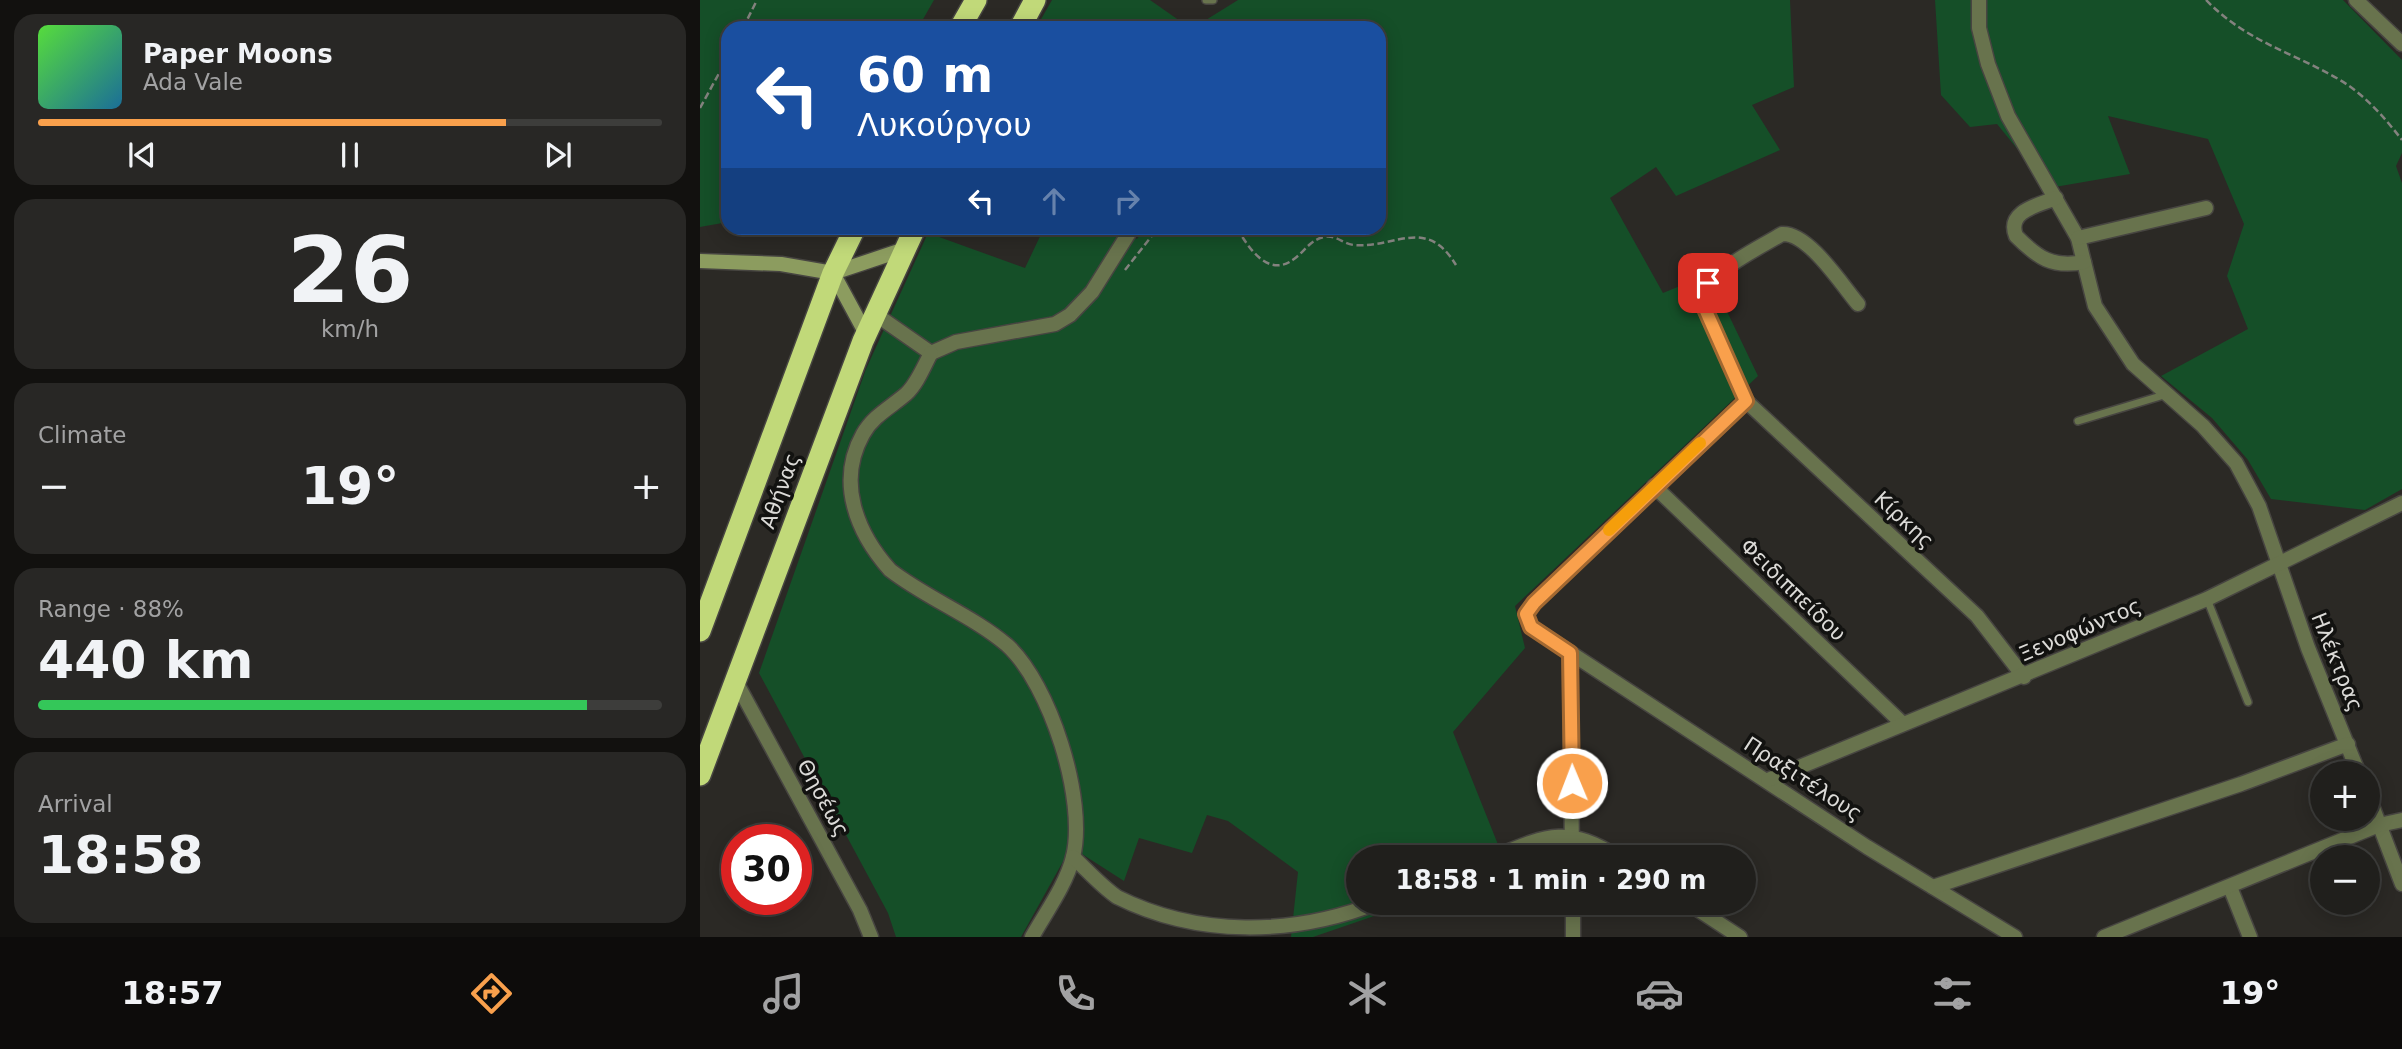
<!DOCTYPE html>
<html lang="en">
<head>
<meta charset="utf-8">
<style>
  :root { --surface:#201f1c; --page:#282725; --text:#f1f3f6; --muted:#a2a2a3; --line:#3d3d3b; --accent:#f9a04c }
  body { margin:0; font-family:"DejaVu Sans",sans-serif; background:var(--page); color:var(--text); height:100vh; display:flex; flex-direction:column; font-size:26px; white-space:nowrap }
  * { box-sizing:border-box; margin:0 }
  p { font-size:23px; color:var(--muted) }
  .icon { flex:none; width:38px; height:38px; fill:none; stroke:currentColor; stroke-width:2; stroke-linecap:round; stroke-linejoin:round }
  .map { position:relative; flex:1; overflow:hidden }
  .panel { display:flex; flex-direction:column; gap:14px; padding:14px; background:#12110f; width:700px }
  .panel>* { flex:none }
  .guide { position:absolute; left:21px; top:21px; width:665px; height:214px; border-radius:21px; box-shadow:0 4px 18px #0003,0 0 0 2px var(--line); background:#1a4fa0; color:#fff; overflow:hidden }
  .tools { position:absolute; left:1610px; top:761px; display:grid; gap:14px }
  .tools a { display:grid; place-items:center; width:70px; height:70px; border-radius:50%; background:var(--surface); box-shadow:0 4px 18px #0003,0 0 0 2px var(--line); font-size:35px }
  .speed { position:absolute; left:21px; top:824px; display:flex; gap:14px; font-size:35px; font-weight:700; text-align:center }
  .speed>* { display:grid; place-content:center; width:91px; height:91px; border-radius:50%; background:var(--surface); box-shadow:0 4px 18px #0003,0 0 0 2px var(--line); line-height:1 }
  .speed .limit { border:10px solid #d22; background:#fff; color:#111 }
  .pin { position:absolute; display:grid; place-items:center; width:60px; height:60px; color:#fff; margin:-30px; border-radius:14px; box-shadow:0 4px 10px #0006 }
  .me { position:absolute; width:77px; margin:-38px; rotate:359deg; stroke-linejoin:round; filter:drop-shadow(0 0 5px #0008) }
  .turn { display:flex; align-items:center; gap:24px; height:147px; padding:0 21px; font-size:32px }
  .turn .icon { width:91px; height:91px; stroke-width:2.5 }
  .turn b { display:block; font-size:49px; line-height:60px }
  .lanes { display:flex; align-items:center; height:66px; padding:0 21px; background:#0003; justify-content:center; gap:35px; direction:ltr }
  .lanes .off { opacity:.35 }
  .big { font-size:52px; font-weight:700; line-height:1.1 }
  .panel .card { flex:1; display:flex; flex-direction:column; justify-content:center; gap:10px; min-width:0; padding:0 24px; border-radius:21px; background:var(--page) }
  .panel .dial { align-items:center; gap:0 }
  .dial b { font-size:91px; line-height:1 }
  .song { display:flex; align-items:center; gap:21px }
  .cover { width:84px; height:84px; border-radius:10px; background:linear-gradient(135deg,hsl(110 70% 55%),hsl(200 70% 35%)) }
  .played { height:7px; border-radius:4px; background:linear-gradient(90deg,var(--accent) 75%,var(--line) 75%) }
  .keys { display:flex; justify-content:space-around; direction:ltr }
  .heat { display:flex; justify-content:space-between; align-items:center; font-size:38px; direction:ltr }
  .charge { height:10px; border-radius:5px; background:linear-gradient(90deg,#34c759 88%,var(--line) 0) }
  .trip { position:absolute; left:646px; top:845px; width:410px; height:70px; border-radius:35px; background:var(--surface); box-shadow:0 4px 18px #0003,0 0 0 2px var(--line); font-weight:700; line-height:70px; text-align:center }
  .menu { display:flex; height:112px; justify-content:space-around; align-items:center; background:#0d0c0b; color:var(--muted) }
  .menu .icon { width:49px; height:49px }
  .menu .selected { color:var(--accent) }
  .menu b { font-size:32px; color:var(--text) }
  main { display:flex; flex:1; min-height:0 }
  .map>svg:first-child { display:block }
  .green { fill:#154f28 }
  .lines { fill:none; stroke-linecap:round; stroke-linejoin:round }
  .lane-casing { stroke:#474541; stroke-width:10 }
  .street-casing { stroke:#474541; stroke-width:17 }
  .secondary-casing { stroke:#474541; stroke-width:17 }
  .highway-casing { stroke:#474541; stroke-width:24 }
  .path { stroke:#83827e; stroke-width:2.5; stroke-dasharray:7 3.5; stroke-linecap:butt }
  .lane { stroke:#68734d; stroke-width:7 }
  .street { stroke:#68734d; stroke-width:14 }
  .secondary { stroke:#8c9c5f; stroke-width:14 }
  .highway { stroke:#c1d979; stroke-width:21 }
  .route-casing { stroke:#a26831; stroke-width:18 }
  .route { stroke:#f9a04c; stroke-width:12 }
  .slow { stroke:#f59e0b; stroke-width:12 }
  .labels { text-anchor:middle; stroke-width:7; stroke-linejoin:round; paint-order:stroke }
  .street-label { font-size:21px; fill:#dbdad7; stroke:#121210 }
</style>
</head>
<body>
<main>
<section class="panel">
<div class="card">
<div class="song"><i class="cover"></i><div><b>Paper Moons</b><p>Ada Vale</p></div></div>
<div class="played"></div>
<div class="keys"><svg class="icon" aria-label="previous" viewBox="0 0 24 24"><path d="M18 5L8 12l10 7zM5 5v14"/></svg><svg class="icon" aria-label="pause" viewBox="0 0 24 24"><path d="M8 5v14M16 5v14"/></svg><svg class="icon" aria-label="next" viewBox="0 0 24 24"><path d="M6 5l10 7-10 7zM19 5v14"/></svg></div>
</div>
<div class="card dial"><b>26</b><p>km/h</p></div>
<div class="card"><p>Climate</p>
<div class="heat"><a>−</a><b class="big">19°</b><a>+</a></div>
</div>
<div class="card"><p>Range · 88%</p><b class="big">440 km</b><div class="charge"></div></div>
<div class="card"><p>Arrival</p><b class="big">18:58</b></div>
</section>
<div class="map">
<svg width="1702" height="937" viewBox="0 0 1702 937">
  <rect width="100%" height="100%" fill="#2b2925"/>
  <g class="green">
    <polygon points="0,0 234,0 218,28 28,28 28,222 0,227"/>
    <polygon points="352,0 450,0 490,28 336,28"/>
    <polygon points="538,0 1090,0 1094,87 1052,105 1080,150 976,196 956,167 910,198 963,293 1009,274 1058,376 815,606 825,648 753,732 803,857 658,858 658,903 712,903 613,937 591,937 598,872 528,821 507,815 492,853 439,838 424,881 371,847 321,937 196,937 188,913 59,673 166,369 228,233 325,268 344,228 417,228 437,239 445,228 679,228 679,28 493,28"/>
    <polygon points="1235,0 1643,0 1702,60 1702,153 1696,166 1702,183 1702,489 1665,510 1571,499 1548,460 1512,418 1461,376 1548,329 1527,276 1544,224 1508,139 1408,116 1430,174 1349,188 1297,124 1270,127 1241,95"/>
  </g>
  <g class="lines">
    <g class="lane-casing">
      <g id="lane">
        <polyline points="506,0 513,0"/>
        <polyline points="1378,421 1464,395"/>
        <polyline points="1507,599 1548,702"/>
      </g>
    </g>
    <g class="street-casing">
      <g id="street">
        <polyline points="1279,0 1279,28 1288,64 1308,116 1378,238 1395,306 1433,364 1503,426 1536,463 1559,506 1608,648 1659,774"/>
        <polyline points="1656,0 1702,44"/>
        <path d="M1356 198C1339 205 1306 211 1316 236 1338 258 1352 268 1384 262"/>
        <polyline points="1378,238 1506,208"/>
        <path d="M1158 304C1142 285 1108 232 1082 234 1058 249 1005 272 1002 302L1046 401 1277 616 1324 677"/>
        <polyline points="175,314 231,353 256,342 355,324 370,315 392,292 432,228"/>
        <path d="M231 353C224 366 217 384 206 394 191 407 173 416 163 434 136 482 157 533 190 570 226 598 273 616 307 645 350 684 387 800 373 857 366 885 346 912 332 937"/>
        <polyline points="1046,401 834,603 826,614 831,627 1167,847 1315,937"/>
        <polyline points="954,486 1203,724"/>
        <polyline points="870,653 872,858"/>
        <polyline points="35,680 160,910 171,937"/>
        <polyline points="1068,780 1507,599 1702,503"/>
        <polyline points="1668,795 1702,884"/>
        <path d="M373 857C387 870 401 886 417 897 497 937 592 936 677 903"/>
        <path d="M792 858C845 836 867 824 919 858"/>
        <polyline points="1233,887 1541,784 1648,744"/>
        <polyline points="1530,887 1550,937"/>
        <polyline points="873,903 873,937"/>
        <polyline points="988,903 1040,937"/>
        <polyline points="1404,937 1679,825 1702,820"/>
      </g>
    </g>
    <g class="secondary-casing">
      <g id="secondary">
        <polyline points="0,261 81,264 133,273"/>
        <polyline points="133,273 205,249"/>
        <polyline points="133,273 166,334"/>
      </g>
    </g>
    <g class="highway-casing">
      <g id="highway">
        <polyline points="260,28 276,0"/>
        <polyline points="320,28 335,0"/>
        <polyline points="0,631 133,273 155,228"/>
        <polyline points="0,775 163,341 215,228"/>
      </g>
    </g>
    <g class="path">
      <path d="M1506 0C1547 42 1592 52 1640 80 1665 95 1685 118 1702 140"/>
      <polyline points="43,28 57,0"/>
      <polyline points="0,108 28,57"/>
      <path d="M537 228C548 247 568 279 594 259 605 251 610 240 624 237 635 234 643 244 654 245 697 248 726 216 756 265"/>
      <polyline points="425,270 458,228"/>
    </g>
    <use href="#lane" class="lane"/>
    <use href="#street" class="street"/>
    <use href="#secondary" class="secondary"/>
    <use href="#highway" class="highway"/>
  </g>
  <g class="lines">
    <g class="route-casing">
      <polyline id="route" points="872,783 870,653 831,627 826,614 834,603 1046,401 1002,302 1008,283"/>
    </g>
    <use href="#route" class="route"/>
    <polyline class="slow" points="909,530 1000,443"/>
  </g>
  <g class="labels">
    <g class="street-label">
      <text transform="translate(80 491) rotate(-70)" y="7">Αθήνας</text>
      <text transform="translate(1204 520) rotate(43)" y="7">Κίρκης</text>
      <text transform="translate(1093 590) rotate(44)" y="7">Φειδιππείδου</text>
      <text transform="translate(1380 630) rotate(-23)" y="7">Ξενοφώντος</text>
      <text transform="translate(1637 662) rotate(68)" y="7">Ηλέκτρας</text>
      <text transform="translate(1103 779) rotate(33)" y="7">Πραξιτέλους</text>
      <text transform="translate(123 798) rotate(61)" y="7">Θησέως</text>
    </g>
  </g>
</svg>
<div class="tools">
<a>+</a>
<a>−</a>
</div>
<div class="speed"><div class="limit">30</div></div>
<div class="pin" style="left:1008px;top:283px;background:#d93025"><svg class="icon" aria-label="arrive" viewBox="0 0 24 24"><path d="M6 21V4h12l-3 4 3 4H6"/></svg></div>
<svg class="me" style="left:872px;top:783px" viewBox="-20 -20 40 40"><circle r="17" fill="#f9a04c" stroke="#fff" stroke-width="3"/><path d="M0-11L8 9 0 5-8 9z" fill="#fff"/></svg>
<div class="trip">18:58 · 1 min · 290 m</div>
<div class="guide">
<div class="turn"><svg class="icon" aria-label="left" viewBox="0 0 24 24"><path d="M17 20v-9H6M10 6l-5 5 5 5"/></svg><div><b>60 m</b>Λυκούργου</div></div>
<div class="lanes"><svg class="icon" aria-label="left" viewBox="0 0 24 24"><path d="M17 20v-9H6M10 6l-5 5 5 5"/></svg><svg class="icon off" aria-label="ahead" viewBox="0 0 24 24"><path d="M12 20V5M6 11l6-6 6 6"/></svg><svg class="icon off" aria-label="right" viewBox="0 0 24 24"><path d="M7 20v-9h11M14 6l5 5-5 5"/></svg></div>
</div>
</div>
</main>
<nav class="menu">
<b>18:57</b>
<svg class="icon selected" aria-label="directions" viewBox="0 0 24 24"><path d="M12 3l9 9-9 9-9-9zM9 14v-3h6M13 9l2 2-2 2"/></svg>
<svg class="icon" aria-label="music" viewBox="0 0 24 24"><path d="M9 18V5l10-2v13"/><circle cx="6" cy="18" r="3"/><circle cx="16" cy="16" r="3"/></svg>
<svg class="icon" aria-label="phone" viewBox="0 0 24 24"><path d="M5 4h4l2 5-3 2q2 4 5 5l2-3 5 2v4C11 20 4 13 5 4z"/></svg>
<svg class="icon" aria-label="climate" viewBox="0 0 24 24"><path d="M12 3v18M4 7l16 10M4 17L20 7"/></svg>
<svg class="icon" aria-label="car" viewBox="0 0 24 24"><path d="M5 17H2v-5l4-1 3-4h7l3 4 3 1v5h-3M9 17h6M6 11h13"/><circle cx="7" cy="17" r="2"/><circle cx="17" cy="17" r="2"/></svg>
<svg class="icon" aria-label="filters" viewBox="0 0 24 24"><path d="M4 7h16M4 17h16"/><circle cx="9" cy="7" r="2"/><circle cx="15" cy="17" r="2"/></svg>
<b>19°</b>
</nav>
</body>
</html>
